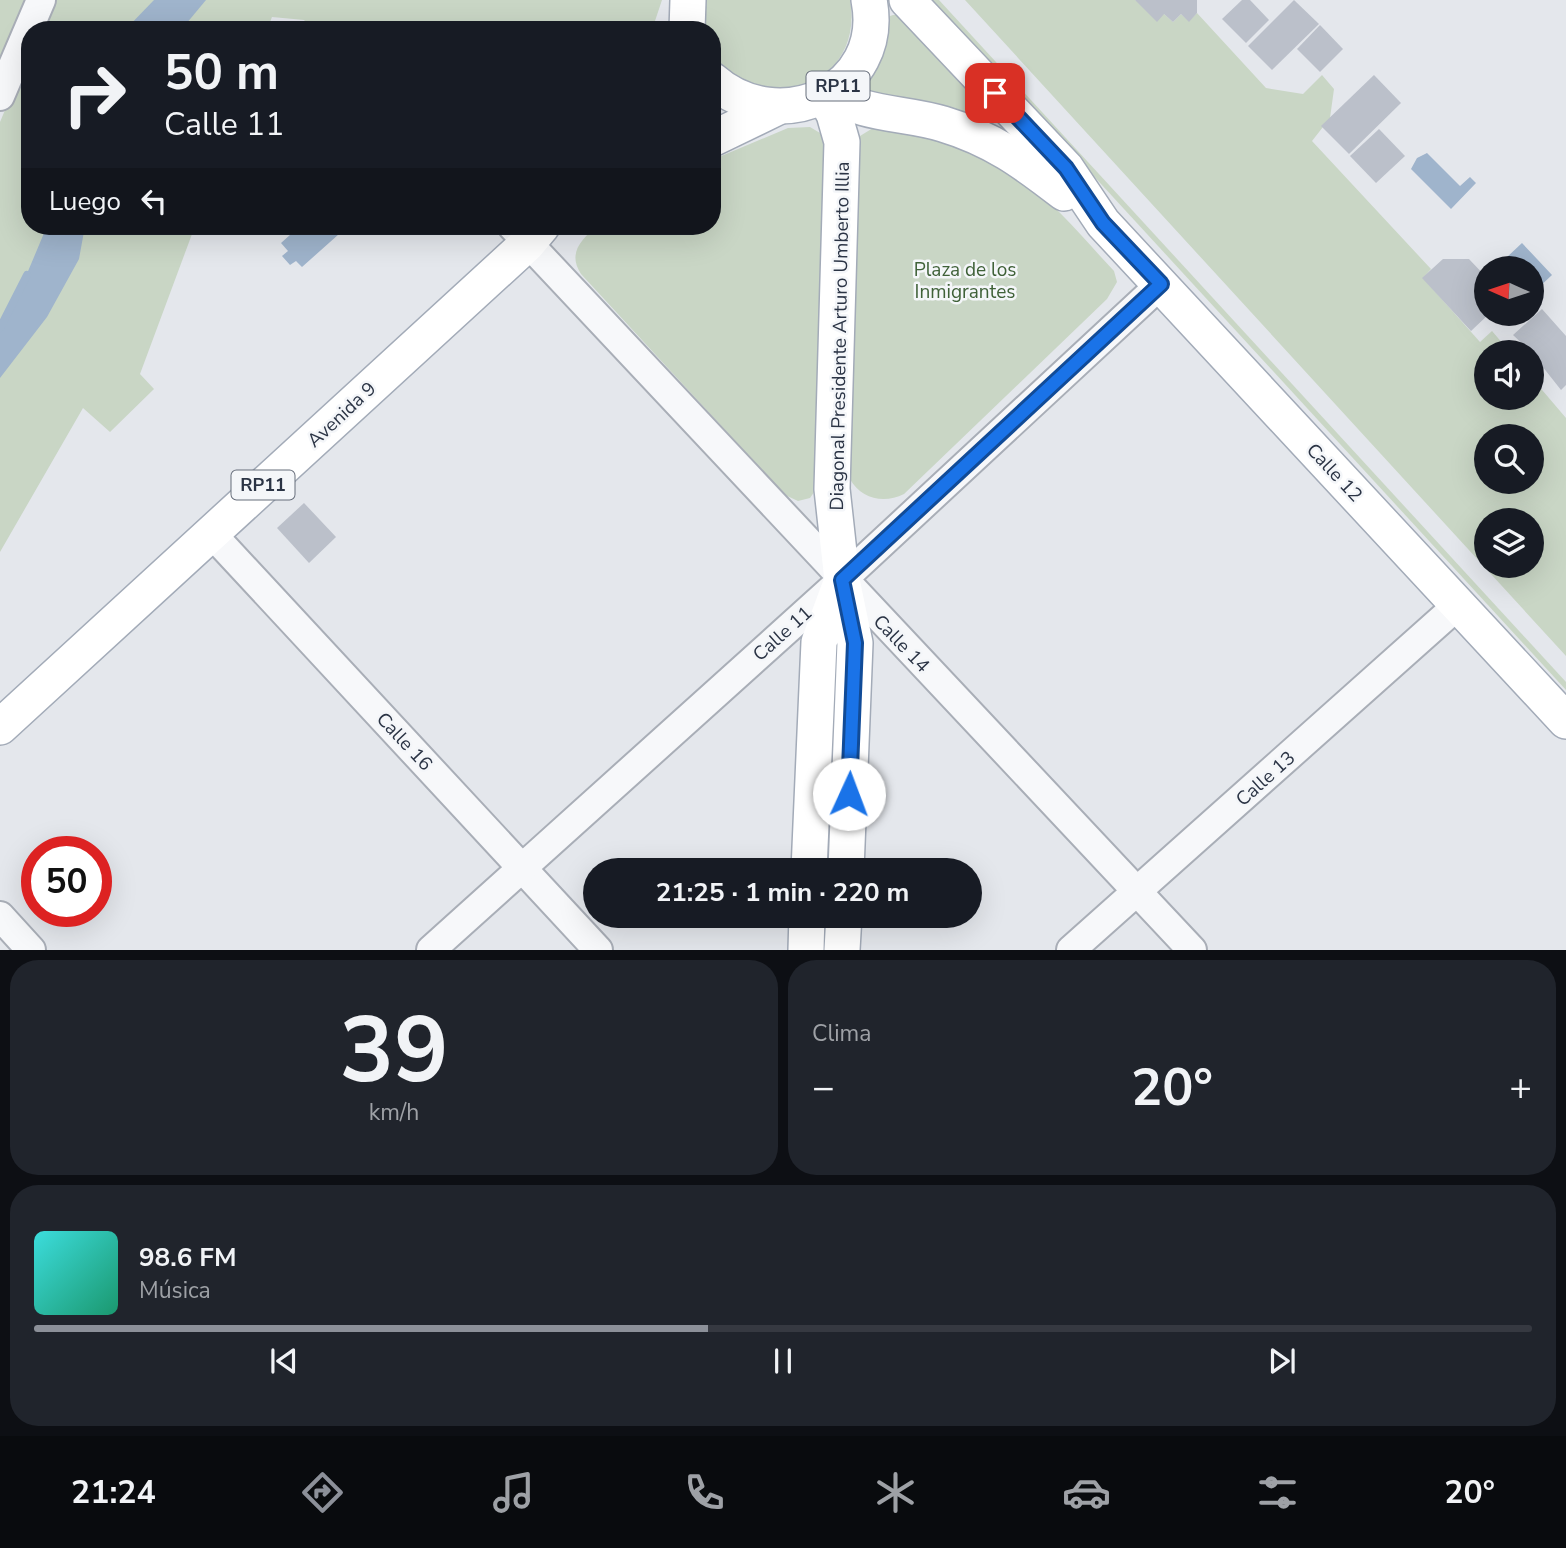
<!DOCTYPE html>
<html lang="es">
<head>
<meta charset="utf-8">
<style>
  :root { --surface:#171b24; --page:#20242c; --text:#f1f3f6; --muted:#9ea1a6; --line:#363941; --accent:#8c9099 }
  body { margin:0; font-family:"Nunito Sans",sans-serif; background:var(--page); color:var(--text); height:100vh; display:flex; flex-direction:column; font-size:26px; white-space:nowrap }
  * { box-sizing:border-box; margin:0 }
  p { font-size:23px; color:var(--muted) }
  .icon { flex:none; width:38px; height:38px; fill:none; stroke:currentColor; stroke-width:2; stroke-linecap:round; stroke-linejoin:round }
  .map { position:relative; height:950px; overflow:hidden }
  .panel { display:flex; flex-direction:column; gap:10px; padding:10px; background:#0d0f14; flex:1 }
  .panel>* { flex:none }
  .banner { position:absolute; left:21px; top:21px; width:700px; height:214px; border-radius:28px; box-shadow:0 7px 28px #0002; background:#171b24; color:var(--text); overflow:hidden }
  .needle { width:46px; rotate:273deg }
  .tools { position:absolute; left:1474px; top:256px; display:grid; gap:14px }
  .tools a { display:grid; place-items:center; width:70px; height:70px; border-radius:50%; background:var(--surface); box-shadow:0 7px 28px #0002; font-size:35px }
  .speed { position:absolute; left:21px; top:836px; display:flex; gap:14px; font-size:35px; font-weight:700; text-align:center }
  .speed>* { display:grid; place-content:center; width:91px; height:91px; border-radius:50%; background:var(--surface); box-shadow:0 7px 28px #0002; line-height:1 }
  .speed .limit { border:10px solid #d22; background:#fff; color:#111 }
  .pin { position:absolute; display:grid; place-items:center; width:60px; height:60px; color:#fff; margin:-30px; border-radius:14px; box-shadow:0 4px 10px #0006 }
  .me { position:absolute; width:77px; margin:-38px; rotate:2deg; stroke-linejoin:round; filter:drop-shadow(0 0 5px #0008) }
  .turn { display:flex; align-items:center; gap:24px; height:147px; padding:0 28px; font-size:32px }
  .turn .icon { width:91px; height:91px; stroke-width:2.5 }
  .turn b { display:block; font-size:49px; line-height:60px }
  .then { display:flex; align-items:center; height:66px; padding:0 28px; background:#0003; gap:14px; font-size:26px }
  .big { font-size:52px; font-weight:700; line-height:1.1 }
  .panel .tile { flex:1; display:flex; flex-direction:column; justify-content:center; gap:10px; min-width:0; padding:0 24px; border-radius:28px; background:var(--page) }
  .panel .dial { align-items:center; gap:0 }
  .dial b { font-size:91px; line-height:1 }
  .song { display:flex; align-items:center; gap:21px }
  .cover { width:84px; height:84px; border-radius:10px; background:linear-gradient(135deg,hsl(180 70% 55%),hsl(160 70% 35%)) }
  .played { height:7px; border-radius:4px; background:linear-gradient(90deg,var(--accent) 45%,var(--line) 45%) }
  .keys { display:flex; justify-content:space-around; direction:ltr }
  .heat { display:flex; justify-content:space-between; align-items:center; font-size:38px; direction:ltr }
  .panel .tiles { flex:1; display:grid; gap:10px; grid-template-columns:1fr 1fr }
  .tile:last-child { grid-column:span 2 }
  .trip { position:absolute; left:583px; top:858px; width:399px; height:70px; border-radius:35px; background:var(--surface); box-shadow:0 7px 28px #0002; font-weight:700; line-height:70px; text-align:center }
  .dock { display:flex; height:112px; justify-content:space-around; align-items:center; background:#090b0e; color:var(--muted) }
  .dock .icon { width:49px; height:49px }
  .dock .current { color:var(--accent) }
  .dock b { font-size:32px; color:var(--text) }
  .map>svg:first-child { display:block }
  .green { fill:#c9d6c5; fill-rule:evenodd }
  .water { fill:#9fb4cc }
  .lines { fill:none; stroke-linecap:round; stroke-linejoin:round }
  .stream { stroke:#9fb4cc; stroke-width:8 }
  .building { fill:#bbc0ca }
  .minor-casing { stroke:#a9aeb7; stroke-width:32 }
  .major-casing { stroke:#a3abb8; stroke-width:38 }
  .minor { stroke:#f7f8fa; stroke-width:28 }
  .major { stroke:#fff; stroke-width:35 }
  .route-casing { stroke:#114b97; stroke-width:18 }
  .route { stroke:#1a73e8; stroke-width:12 }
  .labels { text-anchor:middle; stroke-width:5; stroke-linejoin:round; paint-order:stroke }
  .shield { fill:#f4f6f9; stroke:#676e7b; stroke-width:2 }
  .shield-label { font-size:18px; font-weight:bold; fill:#2b3445 }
  .park-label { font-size:19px; fill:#3f6138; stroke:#f4f6f9 }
  .street-label { font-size:19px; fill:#2b3445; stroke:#f4f6f9 }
</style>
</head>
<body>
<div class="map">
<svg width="1566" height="950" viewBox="0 0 1566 950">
  <rect width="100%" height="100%" fill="#e4e7ec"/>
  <g class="green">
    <polygon points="0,0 27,0 0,65"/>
    <polygon points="51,0 662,0 652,30 313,30 304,20 272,17 267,30 39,30"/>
    <path d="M706 0H850C863 71 792 113 734 76 726 70 715 61 713 52 711 45 712 36 712 30H705Z"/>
    <polygon points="932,0 939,0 1566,682 1566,690"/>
    <path d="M965 0H1135L1164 14 1173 22 1181 14 1189 21 1197 13 1266 88 1303 94 1322 75 1334 89 1330 118 1312 141 1431 269 1423 278 1480 342 1492 331 1510 352H1486V397H1531V377L1566 418V656ZM1486 436H1531V481H1486ZM1486 520H1531V565H1486Z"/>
    <polygon points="893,15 900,15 980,99 980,115 975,118 861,92 857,81 887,17"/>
    <polygon points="30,51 30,226 195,226 140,374 154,389 110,432 83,408 0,552 0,122"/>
    <path d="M810 127 825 136 817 488 810 498 798 501 785 495 581 274C567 253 582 239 597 226H712V160L788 128Z"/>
    <path d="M873 128C914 133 959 141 996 162 1043 188 1078 233 1114 271L1117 282 1107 299 904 494C884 504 861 499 850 479L857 143 860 136Z"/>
  </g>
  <g class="water">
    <polygon points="154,0 206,0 181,30 125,30"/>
    <polygon points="1427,153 1460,186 1470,177 1476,183 1451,209 1411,169 1417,158"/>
    <polygon points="47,226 85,226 79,259 47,317 0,378 0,329 13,307"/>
    <polygon points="300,226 348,226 302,267 296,261 290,265 282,256 288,251 281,243"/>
    <polygon points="1522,243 1552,275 1536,290 1531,285 1531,268 1515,268 1506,258"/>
  </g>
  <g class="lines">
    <polyline class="stream" points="0,328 27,275"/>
  </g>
  <g class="building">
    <polygon points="1135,0 1197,0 1197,13 1189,22 1181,14 1173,22 1164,14 1157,22"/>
    <polygon points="1242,0 1250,0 1269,20 1246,43 1222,19"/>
    <polygon points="1294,0 1319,24 1272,70 1248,46"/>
    <polygon points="1320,25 1343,49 1320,72 1297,49"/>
    <polygon points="1374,75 1401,103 1349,154 1321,126"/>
    <polygon points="1379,129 1405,156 1376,183 1350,156"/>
    <polygon points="1443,259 1469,259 1486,277 1486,313 1490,313 1471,331 1422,278"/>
    <polygon points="1542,309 1566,336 1566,385 1561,390 1531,352 1513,335"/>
    <polygon points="304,503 336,537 309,563 277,528"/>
  </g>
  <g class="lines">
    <g class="minor-casing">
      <g id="minor">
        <polyline points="0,96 41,0"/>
        <polyline points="512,226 1192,950"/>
        <polyline points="211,533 598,950"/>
        <polyline points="0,916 31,950"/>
        <polyline points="431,950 842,580 1161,284"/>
        <polyline points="1071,950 1458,605"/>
      </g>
    </g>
    <g class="major-casing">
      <g id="major">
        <polyline points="907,0 1066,168 1103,223 1566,721"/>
        <polyline points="687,30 688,0"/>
        <path d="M712 80C779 139 887 91 869 0"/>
        <path d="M830 92C863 116 904 112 943 124 993 139 1024 162 1064 193"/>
        <polyline points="824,96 834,114 842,142 832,489 842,580 855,643 846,870"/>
        <polyline points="712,139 776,108"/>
        <polyline points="0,727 527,244 542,226"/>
        <polyline points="809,870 819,642 842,580"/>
        <polyline points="806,950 807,915"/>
        <polyline points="842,950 844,915"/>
      </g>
    </g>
    <use href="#minor" class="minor"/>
    <use href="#major" class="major"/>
  </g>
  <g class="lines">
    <g class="route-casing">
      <polyline id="route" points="849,794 855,643 842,580 1161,284 1103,223 1066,168 995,93"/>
    </g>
    <use href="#route" class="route"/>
  </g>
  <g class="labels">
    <g class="shield">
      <rect x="806.5" y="71.5" width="63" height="29" rx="5"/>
      <rect x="231.5" y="470.5" width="63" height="29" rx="5"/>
    </g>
    <g class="shield-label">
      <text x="838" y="92">RP11</text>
      <text x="263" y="491">RP11</text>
    </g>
    <g class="park-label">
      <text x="965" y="276">Plaza de los<tspan x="965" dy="22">Inmigrantes</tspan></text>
    </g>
    <g class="street-label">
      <text transform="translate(839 336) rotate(-89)" y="7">Diagonal Presidente Arturo Umberto Illia</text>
      <text transform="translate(341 414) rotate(-43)" y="7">Avenida 9</text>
      <text transform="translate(1335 472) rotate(47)" y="7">Calle 12</text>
      <text transform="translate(782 633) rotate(-42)" y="7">Calle 11</text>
      <text transform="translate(902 643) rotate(46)" y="7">Calle 14</text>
      <text transform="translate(405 741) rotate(47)" y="7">Calle 16</text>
      <text transform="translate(1265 778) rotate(-42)" y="7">Calle 13</text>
    </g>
  </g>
</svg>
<div class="tools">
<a><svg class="needle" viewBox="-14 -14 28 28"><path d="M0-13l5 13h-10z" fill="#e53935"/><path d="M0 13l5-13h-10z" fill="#9ea1a6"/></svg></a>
<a><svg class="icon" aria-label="sound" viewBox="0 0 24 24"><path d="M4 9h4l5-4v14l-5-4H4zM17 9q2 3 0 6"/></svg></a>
<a><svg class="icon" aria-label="search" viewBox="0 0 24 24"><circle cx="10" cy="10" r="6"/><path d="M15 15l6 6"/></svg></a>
<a><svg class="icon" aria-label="layers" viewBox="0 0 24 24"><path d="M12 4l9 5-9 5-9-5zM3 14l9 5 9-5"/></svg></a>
</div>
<div class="speed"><div class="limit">50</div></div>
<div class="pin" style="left:995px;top:93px;background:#d93025"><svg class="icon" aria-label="arrive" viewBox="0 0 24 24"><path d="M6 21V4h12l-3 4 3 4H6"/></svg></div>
<svg class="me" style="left:849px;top:794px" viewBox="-20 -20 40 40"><circle r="19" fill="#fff"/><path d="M0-13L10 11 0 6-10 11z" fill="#1a73e8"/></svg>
<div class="trip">21:25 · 1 min · 220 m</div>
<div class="banner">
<div class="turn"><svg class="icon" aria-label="right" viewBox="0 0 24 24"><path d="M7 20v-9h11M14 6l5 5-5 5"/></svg><div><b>50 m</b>Calle 11</div></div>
<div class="then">Luego<svg class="icon" aria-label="left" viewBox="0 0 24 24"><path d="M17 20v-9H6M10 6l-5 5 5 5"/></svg></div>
</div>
</div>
<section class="panel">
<div class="tiles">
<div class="tile dial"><b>39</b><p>km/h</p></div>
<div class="tile"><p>Clima</p>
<div class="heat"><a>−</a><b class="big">20°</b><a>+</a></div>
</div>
<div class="tile">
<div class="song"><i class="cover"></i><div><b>98.6 FM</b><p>Música</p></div></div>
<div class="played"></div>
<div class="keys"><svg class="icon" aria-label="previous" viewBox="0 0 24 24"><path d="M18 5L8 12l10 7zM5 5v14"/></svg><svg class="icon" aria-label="pause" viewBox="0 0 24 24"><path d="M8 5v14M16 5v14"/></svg><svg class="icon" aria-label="next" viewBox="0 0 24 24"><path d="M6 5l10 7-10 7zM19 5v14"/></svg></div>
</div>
</div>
</section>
<nav class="dock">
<b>21:24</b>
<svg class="icon current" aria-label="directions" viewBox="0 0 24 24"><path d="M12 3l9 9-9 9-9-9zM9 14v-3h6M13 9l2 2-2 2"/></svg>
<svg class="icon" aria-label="music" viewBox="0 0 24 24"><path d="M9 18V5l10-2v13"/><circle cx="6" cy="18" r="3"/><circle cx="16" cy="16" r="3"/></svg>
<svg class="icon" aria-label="phone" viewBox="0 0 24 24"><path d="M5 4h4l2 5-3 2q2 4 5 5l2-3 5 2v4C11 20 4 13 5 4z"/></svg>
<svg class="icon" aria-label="climate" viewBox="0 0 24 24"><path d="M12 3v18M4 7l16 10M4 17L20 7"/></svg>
<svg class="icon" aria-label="car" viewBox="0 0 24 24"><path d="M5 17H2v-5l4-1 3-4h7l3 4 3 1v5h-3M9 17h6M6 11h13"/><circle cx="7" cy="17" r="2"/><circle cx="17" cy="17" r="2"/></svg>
<svg class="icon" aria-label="filters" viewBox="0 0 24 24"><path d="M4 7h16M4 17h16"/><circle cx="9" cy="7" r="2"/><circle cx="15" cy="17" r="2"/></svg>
<b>20°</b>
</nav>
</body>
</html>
